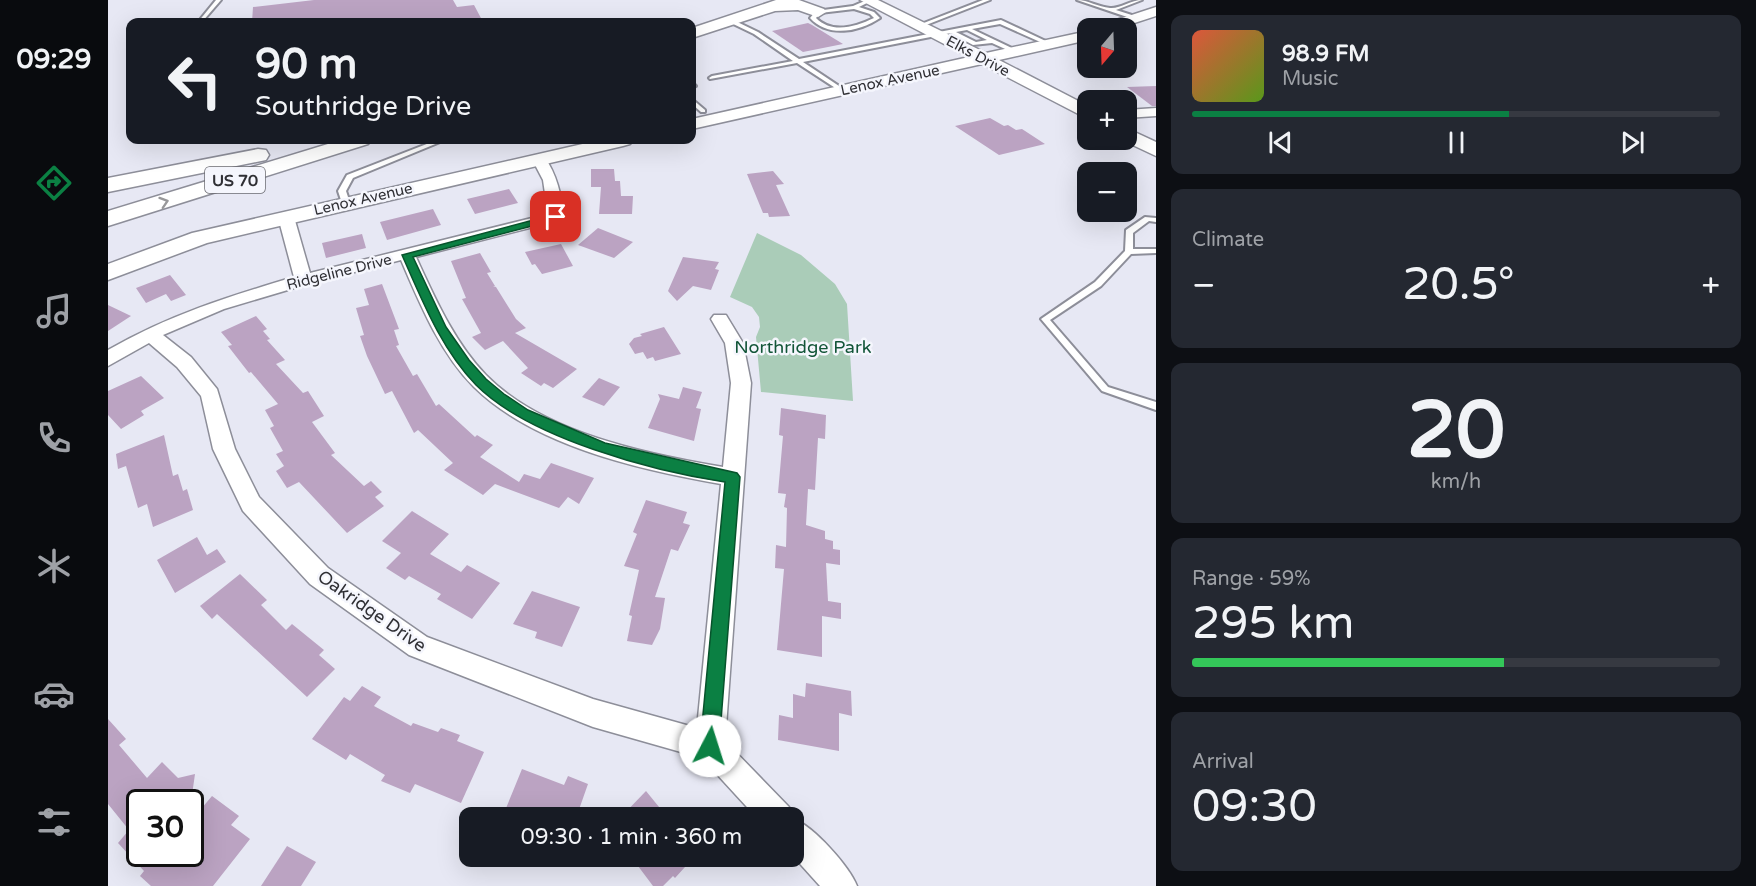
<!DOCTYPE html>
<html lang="en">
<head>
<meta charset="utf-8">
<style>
  :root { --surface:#171b24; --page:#242831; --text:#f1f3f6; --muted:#9ea1a6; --line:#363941; --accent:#0b8043 }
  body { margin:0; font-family:"Varela Round",sans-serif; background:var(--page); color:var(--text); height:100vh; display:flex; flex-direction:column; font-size:22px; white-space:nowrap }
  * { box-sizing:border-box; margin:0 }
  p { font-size:20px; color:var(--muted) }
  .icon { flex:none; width:33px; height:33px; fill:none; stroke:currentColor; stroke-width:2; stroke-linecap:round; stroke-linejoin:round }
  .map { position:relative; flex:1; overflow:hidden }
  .sheet { display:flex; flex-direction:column; gap:15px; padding:15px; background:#0d0f14; width:600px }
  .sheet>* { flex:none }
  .banner { position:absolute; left:18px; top:18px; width:570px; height:126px; border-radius:12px; box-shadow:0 6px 24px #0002; background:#171b24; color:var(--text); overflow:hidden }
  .needle { width:39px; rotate:199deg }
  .controls { position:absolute; left:969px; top:18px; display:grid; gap:12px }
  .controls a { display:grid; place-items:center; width:60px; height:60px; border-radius:12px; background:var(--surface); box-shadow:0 6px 24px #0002; font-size:30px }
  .speed { position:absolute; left:18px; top:789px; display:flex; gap:12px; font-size:30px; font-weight:700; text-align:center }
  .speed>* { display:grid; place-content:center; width:78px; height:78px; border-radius:50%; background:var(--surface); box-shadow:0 6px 24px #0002; line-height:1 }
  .speed .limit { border:3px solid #111; border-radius:9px; background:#fff; color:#111 }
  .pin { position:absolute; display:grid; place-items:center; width:51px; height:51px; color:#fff; margin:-26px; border-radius:12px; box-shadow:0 3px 9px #0006 }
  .me { position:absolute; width:66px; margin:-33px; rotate:5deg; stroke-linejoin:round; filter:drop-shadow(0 0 4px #0008) }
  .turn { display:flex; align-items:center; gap:21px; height:126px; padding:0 30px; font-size:27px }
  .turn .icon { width:78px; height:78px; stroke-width:2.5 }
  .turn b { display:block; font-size:42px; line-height:51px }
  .big { font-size:45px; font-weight:600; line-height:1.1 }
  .sheet .card { flex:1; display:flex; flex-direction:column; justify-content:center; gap:9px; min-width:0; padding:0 21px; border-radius:12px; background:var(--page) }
  .sheet .dial { align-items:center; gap:0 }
  .dial b { font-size:78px; line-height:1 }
  .song { display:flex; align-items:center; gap:18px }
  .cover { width:72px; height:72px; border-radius:9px; background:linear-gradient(135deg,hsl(10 70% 55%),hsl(90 70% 35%)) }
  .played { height:6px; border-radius:3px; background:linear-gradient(90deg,var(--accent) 60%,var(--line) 60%) }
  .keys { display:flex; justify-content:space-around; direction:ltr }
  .heat { display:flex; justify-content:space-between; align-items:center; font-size:33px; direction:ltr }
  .charge { height:9px; border-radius:4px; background:linear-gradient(90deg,#34c759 59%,var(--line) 0) }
  .trip { position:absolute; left:351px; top:807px; width:345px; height:60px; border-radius:12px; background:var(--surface); box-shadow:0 6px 24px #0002; font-weight:600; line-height:60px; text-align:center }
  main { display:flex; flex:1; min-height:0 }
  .tab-bar { display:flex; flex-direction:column; width:108px; justify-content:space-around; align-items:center; background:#090b0e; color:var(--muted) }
  .tab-bar .icon { width:42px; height:42px }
  .tab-bar .on { color:var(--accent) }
  .tab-bar b { font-size:27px; color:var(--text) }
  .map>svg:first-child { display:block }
  .green { fill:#aaccb8 }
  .building { fill:#bba3c2 }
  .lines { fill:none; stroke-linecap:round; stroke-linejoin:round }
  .lane-casing { stroke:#8d8e99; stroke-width:4 }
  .street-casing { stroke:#8d8e99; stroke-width:3 }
  .secondary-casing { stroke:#8d8e99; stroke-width:3 }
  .primary-casing { stroke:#8d8e99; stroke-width:3 }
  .highway-casing { stroke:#8d8e99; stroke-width:3 }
  .lane { fill:#fff; fill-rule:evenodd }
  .street { fill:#fff; fill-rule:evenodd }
  .secondary { fill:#fff; fill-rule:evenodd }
  .primary { fill:#fff; fill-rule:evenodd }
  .highway { fill:#fff; fill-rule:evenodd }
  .oneway { stroke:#98989a }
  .route { fill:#0b8043; stroke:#07532c; stroke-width:1.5 }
  .labels { text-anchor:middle; stroke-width:5; stroke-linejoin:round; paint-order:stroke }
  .far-street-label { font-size:15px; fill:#303035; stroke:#f5f6fd }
  .shield { fill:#f5f6fd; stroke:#6b6b71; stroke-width:1.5 }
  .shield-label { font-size:16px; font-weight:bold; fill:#303035 }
  .park-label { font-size:18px; fill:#125538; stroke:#f5f6fd }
  .street-label { font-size:18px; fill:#303035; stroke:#f5f6fd }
</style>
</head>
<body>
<main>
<nav class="tab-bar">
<b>09:29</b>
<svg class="icon on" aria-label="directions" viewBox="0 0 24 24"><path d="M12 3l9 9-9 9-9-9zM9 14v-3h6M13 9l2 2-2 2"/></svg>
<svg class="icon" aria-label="music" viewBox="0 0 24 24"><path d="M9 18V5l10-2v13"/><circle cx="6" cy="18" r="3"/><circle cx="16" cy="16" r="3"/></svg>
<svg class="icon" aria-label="phone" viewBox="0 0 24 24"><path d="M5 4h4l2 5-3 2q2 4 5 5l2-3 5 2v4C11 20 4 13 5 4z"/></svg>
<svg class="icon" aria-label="climate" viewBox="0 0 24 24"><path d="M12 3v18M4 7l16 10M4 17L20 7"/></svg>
<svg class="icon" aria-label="car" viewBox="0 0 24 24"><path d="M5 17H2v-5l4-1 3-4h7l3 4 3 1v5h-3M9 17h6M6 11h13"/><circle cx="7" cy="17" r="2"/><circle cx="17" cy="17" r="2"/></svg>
<svg class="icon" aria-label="filters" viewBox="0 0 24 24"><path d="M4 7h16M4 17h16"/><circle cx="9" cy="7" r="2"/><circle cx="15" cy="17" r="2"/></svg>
</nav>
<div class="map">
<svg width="1048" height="886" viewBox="0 0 1048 886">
  <rect width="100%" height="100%" fill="#e7e8f4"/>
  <polygon class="green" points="649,233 693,255 727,284 739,304 745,401 653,392 648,337 652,327 651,317 644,307 622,297"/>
  <g class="building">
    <polygon points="206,0 345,0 349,7 366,5 374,20 351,22 144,22 145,7"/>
    <polygon points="700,23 704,25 735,44 695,52 664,31"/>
    <polygon points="1048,86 1048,106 1044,106 1019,87"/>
    <polygon points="882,118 896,126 900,125 908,130 914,129 937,144 891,155 847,126"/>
    <polygon points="483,169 506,169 507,181 512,181 513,196 525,196 524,214 491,214 493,187 483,187"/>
    <polygon points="665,171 676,184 668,185 682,216 661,217 660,213 655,213 639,174"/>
    <polygon points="401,189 410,203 367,214 359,199"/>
    <polygon points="325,209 333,225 279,240 272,222"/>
    <polygon points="490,228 525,242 506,258 470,245"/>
    <polygon points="254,234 258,248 218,258 214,243"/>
    <polygon points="453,244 465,266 434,274 427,264 424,265 417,252"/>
    <polygon points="372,253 383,272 379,273 387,286 385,286 388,287 408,319 418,328 407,333 469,369 445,388 436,383 433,386 413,373 420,368 395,341 377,350 364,337 373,333 354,299 358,298 343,261"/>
    <polygon points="575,257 611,262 607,269 611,270 603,290 585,286 569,301 560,291"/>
    <polygon points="62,275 78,295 63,301 58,294 38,303 28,288"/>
    <polygon points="274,284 291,329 286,330 291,345 288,346 305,376 309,374 328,406 331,404 367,437 369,435 385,445 372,457 411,482 416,474 432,479 443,463 486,478 471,504 460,497 451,508 387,484 375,495 336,470 345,463 310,430 306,433 284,391 277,394 259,356 252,336 256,335 248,308 261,305 256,289"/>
    <polygon points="0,305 23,316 0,331"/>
    <polygon points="148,316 159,329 155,331 162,339 159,340 177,360 168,364 195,393 200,391 216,416 204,422 227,453 223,455 256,486 263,481 274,492 267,497 276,506 239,533 191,482 179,488 168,471 176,466 168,454 175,451 162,428 166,426 157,410 170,404 143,372 141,373 120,346 124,345 113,332"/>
    <polygon points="556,327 573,354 547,361 545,357 539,359 535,352 527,354 521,344 526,338 534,336 532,334"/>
    <polygon points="33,376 56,398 33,411 36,415 13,429 0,415 0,391"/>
    <polygon points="491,378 512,387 496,406 474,397"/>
    <polygon points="575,387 594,392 588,408 593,409 586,441 540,428 552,399 550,394 571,399"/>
    <polygon points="673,408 718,415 717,439 710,438 707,490 700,489 698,525 717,531 717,539 725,541 725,549 732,550 732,565 718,563 720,601 733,603 733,619 714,616 714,657 669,650 676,569 667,568 668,545 678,547 679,508 676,507 678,494 670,493 675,436 671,435"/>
    <polygon points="56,435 65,476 70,474 75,491 79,489 85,510 45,527 39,504 30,508 18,466 10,469 8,454"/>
    <polygon points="538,500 579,512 575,523 582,525 570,551 563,549 547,597 557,598 552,629 544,645 519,641 524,616 521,615 531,570 516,566 529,534 525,532"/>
    <polygon points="304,511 341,534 322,554 353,572 359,565 392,583 364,619 329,599 333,594 301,576 297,580 278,568 293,553 274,541"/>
    <polygon points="89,537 99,555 109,549 118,562 67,593 49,560"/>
    <polygon points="132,574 159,600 153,605 178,630 184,624 216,650 211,655 227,669 199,697 109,614 104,619 92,606"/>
    <polygon points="424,591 472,607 454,647 427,638 429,632 405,624"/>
    <polygon points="698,683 743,691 744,716 731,713 731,751 670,740 671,715 685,718 685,694 697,697"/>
    <polygon points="254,686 273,697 266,706 303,726 305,723 330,732 333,728 352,735 349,741 376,752 353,803 307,784 302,793 273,781 277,775 242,754 238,760 204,739 236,697 242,701"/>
    <polygon points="0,719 18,739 11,745 39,778 54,762 70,778 87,774 83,802 32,802 32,854 82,854 82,822 104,796 131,816 123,825 142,839 105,886 43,886 32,876 36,871 10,843 21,830 0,804"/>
    <polygon points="414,769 456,785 460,776 480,784 468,818 394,818"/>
    <polygon points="538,791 560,818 512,818"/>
    <polygon points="179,846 208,862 193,886 153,886"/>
    <polygon points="539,856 587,856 567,878 565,876 555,886 545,886 530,866"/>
  </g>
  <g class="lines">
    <g class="lane-casing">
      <g id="lane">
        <polygon points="108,0 113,0 94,22 90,22"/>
        <path d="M759 0 763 1 751 7 766 12 772 18C751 32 720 38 702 18L708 11 745 6ZM746 9 762 14 766 18C747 27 724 34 708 18L712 13Z"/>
        <polygon points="875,0 882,0 813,27 808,26"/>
        <path d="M969 0C980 0 990 7 1002 8 1012 9 1023 0 1034 0L1008 10 1030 17 1028 20Z"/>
        <path d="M621 18 650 32 691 59 893 20 944 44 939 45 892 24 864 29 910 51V53H906L884 43 865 45 843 33 695 62 737 90 738 91 735 93 689 63 602 79 601 78 604 76 685 61 646 34 619 21ZM859 30 879 40 868 42 848 32Z"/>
        <polygon points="584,84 587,85 588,86 584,88"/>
        <polygon points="584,99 597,110 597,112 593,112 584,104"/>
        <polygon points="329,140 337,140 245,178 238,191 242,203 238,205 234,203 230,191 239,175"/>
        <polygon points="1037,217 1048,218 1048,222 1041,221 1025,233 1025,249 1048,249 1048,253 1023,254 993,286 942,320 1000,387 1048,402 1048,410 994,391 933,319 987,282 1017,251 1018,230"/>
      </g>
    </g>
    <g class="street-casing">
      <g id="street">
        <polygon points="1048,108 1048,116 1018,118 1018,110"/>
        <path d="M431 155 436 156C449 175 453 194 456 217L453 220 308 257C327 298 346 342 378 375 435 433 538 454 615 467L623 383 617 343 603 319 606 315H618L635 343 643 383 617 741 681 807 685 818H649L594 758 485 727 301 655 202 584 135 511 105 449 93 396 69 367 41 343 0 366V350C61 315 119 297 186 277L170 217 173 214 178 212 186 217 202 273 440 214 435 180 424 159ZM293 260C312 304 332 353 366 387 426 446 532 470 613 484L589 728 485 699 319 637 220 568 151 497 127 449 109 389 83 357 55 335 116 309 200 284Z"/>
        <path d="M686 819C706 827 741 866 749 886H712L685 856Z"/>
      </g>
    </g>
    <g class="secondary-casing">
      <g id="secondary">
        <polygon points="752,0 770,0 878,53 980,31 980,40 891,60 980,106 980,119 874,64 584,129 584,119 861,57"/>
        <polygon points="1048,7 1048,16 1011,28 990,28 993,25"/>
        <polygon points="1018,128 1048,142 1048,156 1014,140 1018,140"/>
        <polygon points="492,140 525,140 522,144 515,146 99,243 0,280 0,264 84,233"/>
      </g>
    </g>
    <g class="primary-casing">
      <g id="primary">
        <polygon points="668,0 691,0 716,9 718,12 710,17 690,10 667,11 584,38 584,28"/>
        <polygon points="233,140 263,140 260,144 0,226 0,211"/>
      </g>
    </g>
    <g class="highway-casing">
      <polygon id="highway" points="150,149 158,150 161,155 158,160 0,192 0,178"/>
    </g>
    <use href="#lane" class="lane"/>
    <use href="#street" class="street"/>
    <use href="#secondary" class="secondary"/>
    <use href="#primary" class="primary"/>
    <use href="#highway" class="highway"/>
  </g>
  <defs><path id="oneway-chevron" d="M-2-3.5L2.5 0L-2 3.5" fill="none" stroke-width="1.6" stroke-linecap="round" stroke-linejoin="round" transform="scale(1.5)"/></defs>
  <use class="oneway" href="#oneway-chevron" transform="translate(56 202) rotate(-18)"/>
  <path class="route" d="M448 214 453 217 451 219 305 257 338 327 361 360 378 379 396 394 420 410 497 443 629 473 632 477 611 746 608 752 602 755 595 752 592 746 617 482C544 471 421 438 368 385 333 349 314 300 294 255Z"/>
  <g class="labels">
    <g class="far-street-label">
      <text transform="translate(870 56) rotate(28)" y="5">Elks Drive</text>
      <text transform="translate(782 80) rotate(-12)" y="5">Lenox Avenue</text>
      <text transform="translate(255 199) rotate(-13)" y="5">Lenox Avenue</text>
      <text transform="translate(231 272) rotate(-14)" y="5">Ridgeline Drive</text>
    </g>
    <rect class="shield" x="97" y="167" width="60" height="26" rx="4.5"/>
    <g class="shield-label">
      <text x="127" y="186">US 70</text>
    </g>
    <g class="park-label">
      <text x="695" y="353">Northridge Park</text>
    </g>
    <g class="street-label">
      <text transform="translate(264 611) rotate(35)" y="6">Oakridge Drive</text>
    </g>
  </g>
</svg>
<div class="controls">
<a><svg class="needle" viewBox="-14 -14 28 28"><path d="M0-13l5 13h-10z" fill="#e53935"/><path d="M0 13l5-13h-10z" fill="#9ea1a6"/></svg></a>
<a>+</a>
<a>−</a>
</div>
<div class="speed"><div class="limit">30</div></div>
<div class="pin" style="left:448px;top:217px;background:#d93025"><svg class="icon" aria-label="arrive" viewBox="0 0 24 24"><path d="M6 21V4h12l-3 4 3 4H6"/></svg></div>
<svg class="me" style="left:602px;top:746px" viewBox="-20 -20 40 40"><circle r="19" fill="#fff"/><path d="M0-13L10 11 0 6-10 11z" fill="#0b8043"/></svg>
<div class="trip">09:30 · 1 min · 360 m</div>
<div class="banner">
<div class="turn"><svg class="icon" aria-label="left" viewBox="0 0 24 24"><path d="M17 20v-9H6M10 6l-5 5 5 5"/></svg><div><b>90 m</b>Southridge Drive</div></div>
</div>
</div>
<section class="sheet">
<div class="card">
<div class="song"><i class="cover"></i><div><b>98.9 FM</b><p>Music</p></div></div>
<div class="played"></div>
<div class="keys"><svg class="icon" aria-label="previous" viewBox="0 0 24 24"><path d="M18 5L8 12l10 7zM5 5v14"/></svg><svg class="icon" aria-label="pause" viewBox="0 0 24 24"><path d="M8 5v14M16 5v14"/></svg><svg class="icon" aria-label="next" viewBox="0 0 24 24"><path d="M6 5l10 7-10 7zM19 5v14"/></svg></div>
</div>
<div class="card"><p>Climate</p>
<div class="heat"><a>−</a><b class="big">20.5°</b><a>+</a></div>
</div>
<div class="card dial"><b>20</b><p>km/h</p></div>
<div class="card"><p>Range · 59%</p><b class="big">295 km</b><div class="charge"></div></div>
<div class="card"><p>Arrival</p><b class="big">09:30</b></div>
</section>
</main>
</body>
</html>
